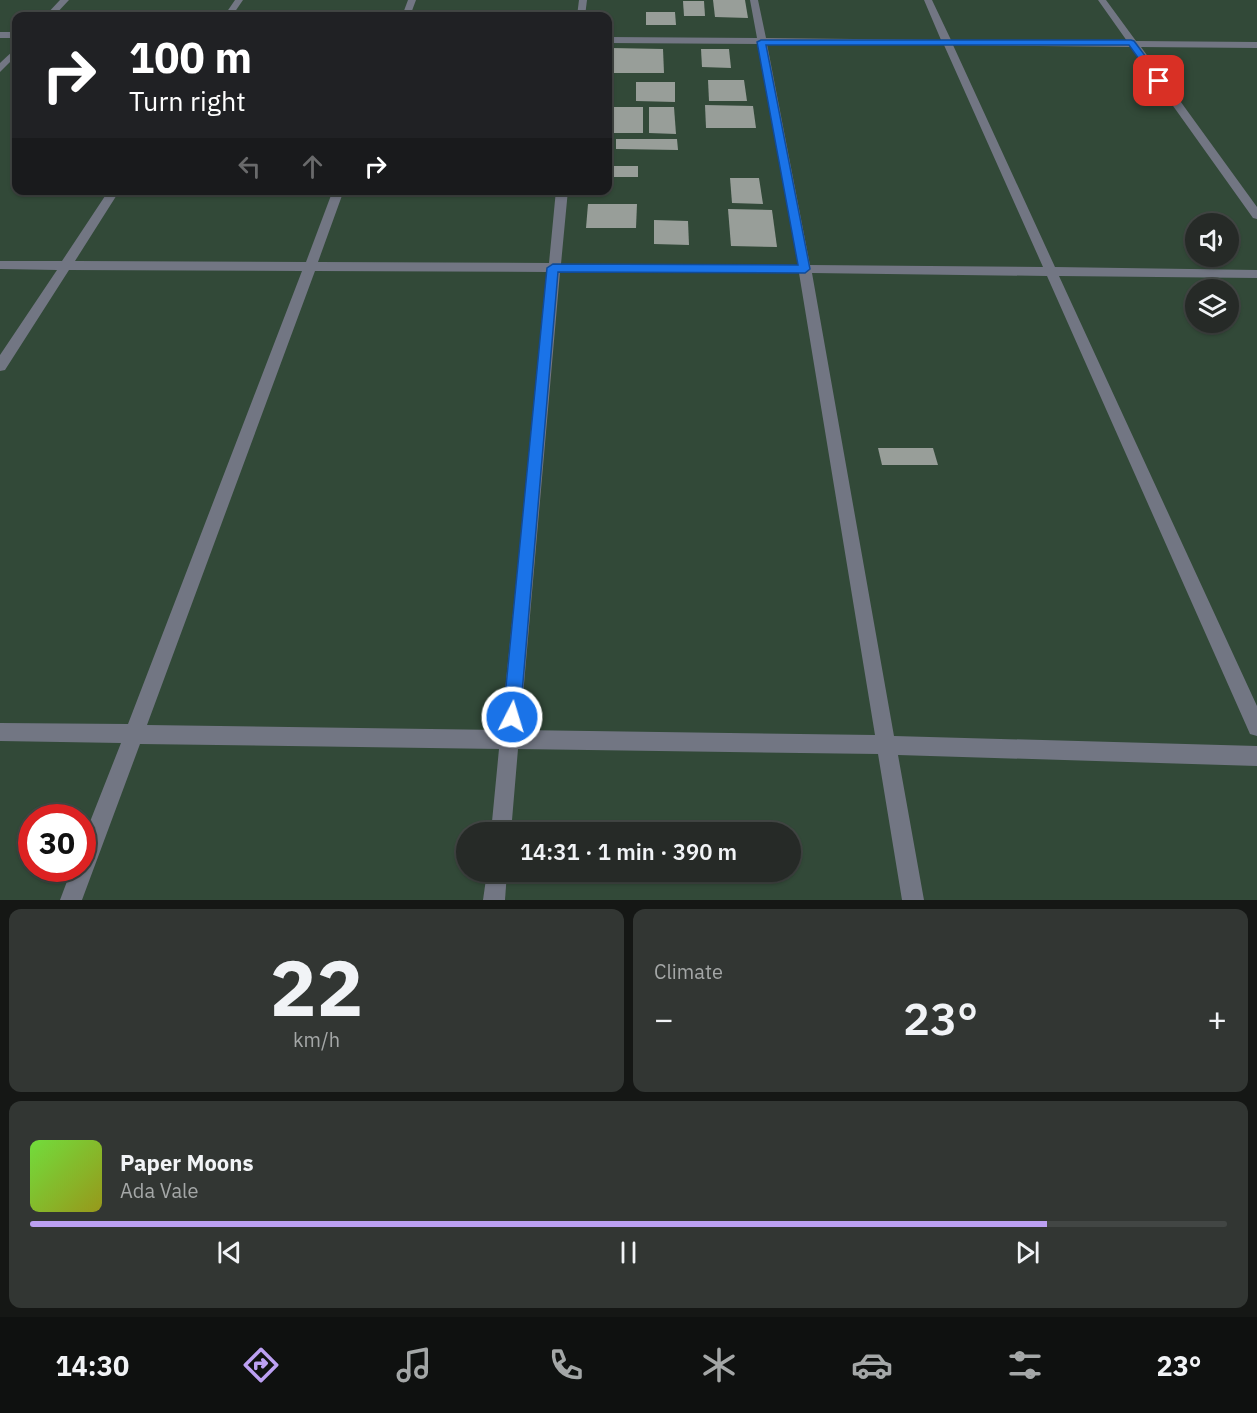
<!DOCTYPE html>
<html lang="en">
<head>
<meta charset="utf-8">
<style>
  :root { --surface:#262a27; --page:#323633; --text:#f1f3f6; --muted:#a4a7a7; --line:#424644; --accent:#bca0f2 }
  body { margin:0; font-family:"IBM Plex Sans",sans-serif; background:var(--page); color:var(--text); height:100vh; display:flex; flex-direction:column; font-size:22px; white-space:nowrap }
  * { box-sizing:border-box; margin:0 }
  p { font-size:20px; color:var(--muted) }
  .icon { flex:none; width:33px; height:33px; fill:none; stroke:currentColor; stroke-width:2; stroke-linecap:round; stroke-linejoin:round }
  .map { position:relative; height:900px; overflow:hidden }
  .side { display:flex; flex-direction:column; gap:9px; padding:9px; background:#151715; flex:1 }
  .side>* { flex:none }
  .top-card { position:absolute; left:12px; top:12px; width:600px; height:183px; border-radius:12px; box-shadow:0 2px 4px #0004,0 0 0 2px var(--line); background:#202124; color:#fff; overflow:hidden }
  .fabs { position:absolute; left:1185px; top:213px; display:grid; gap:12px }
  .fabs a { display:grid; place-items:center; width:54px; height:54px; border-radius:50%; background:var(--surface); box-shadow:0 2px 4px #0004,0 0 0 2px var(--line); font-size:30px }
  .speed { position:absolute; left:18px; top:804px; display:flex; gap:12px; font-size:30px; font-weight:700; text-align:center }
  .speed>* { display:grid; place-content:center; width:78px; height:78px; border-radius:50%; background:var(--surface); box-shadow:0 2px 4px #0004,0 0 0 2px var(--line); line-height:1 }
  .speed .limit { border:9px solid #d22; background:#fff; color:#111 }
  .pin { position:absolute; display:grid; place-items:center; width:51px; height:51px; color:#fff; margin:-26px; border-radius:12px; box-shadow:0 3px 9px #0006 }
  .me { position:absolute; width:66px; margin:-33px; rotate:5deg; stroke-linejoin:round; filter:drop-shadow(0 0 4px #0008) }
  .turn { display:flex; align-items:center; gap:21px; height:126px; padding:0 18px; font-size:27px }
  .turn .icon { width:78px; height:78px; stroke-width:2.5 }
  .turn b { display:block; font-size:42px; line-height:51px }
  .lanes { display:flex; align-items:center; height:57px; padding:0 18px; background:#0003; justify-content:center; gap:30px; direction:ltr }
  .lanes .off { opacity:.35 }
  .big { font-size:45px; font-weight:600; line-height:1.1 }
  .side .tile { flex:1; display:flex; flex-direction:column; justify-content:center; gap:9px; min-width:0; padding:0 21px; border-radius:12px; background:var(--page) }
  .side .dial { align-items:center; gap:0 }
  .dial b { font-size:78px; line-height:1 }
  .song { display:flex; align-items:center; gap:18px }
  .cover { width:72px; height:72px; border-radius:9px; background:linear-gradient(135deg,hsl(100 70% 55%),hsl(60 70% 35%)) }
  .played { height:6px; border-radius:3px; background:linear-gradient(90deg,var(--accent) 85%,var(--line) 85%) }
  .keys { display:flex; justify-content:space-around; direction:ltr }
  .heat { display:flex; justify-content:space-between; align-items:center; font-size:33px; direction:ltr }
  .side .tiles { flex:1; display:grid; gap:9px; grid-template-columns:1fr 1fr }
  .tile:last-child { grid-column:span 2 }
  .trip { position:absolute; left:456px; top:822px; width:345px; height:60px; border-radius:30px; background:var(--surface); box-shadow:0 2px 4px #0004,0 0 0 2px var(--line); font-weight:600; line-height:60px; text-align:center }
  .menu { display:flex; height:96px; justify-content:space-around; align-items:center; background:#0f1110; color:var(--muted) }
  .menu .icon { width:42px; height:42px }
  .menu .active { color:var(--accent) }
  .menu b { font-size:27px; color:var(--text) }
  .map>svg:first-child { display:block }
  .green { fill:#324938; fill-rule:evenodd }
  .building { fill:#989e99 }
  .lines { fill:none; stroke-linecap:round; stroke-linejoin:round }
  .minor { fill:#727683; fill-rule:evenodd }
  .route { fill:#1a73e8; stroke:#114b97; stroke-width:1.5 }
</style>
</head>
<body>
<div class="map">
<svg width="1257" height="900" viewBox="0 0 1257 900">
  <rect width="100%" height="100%" fill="#333834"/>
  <path class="green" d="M0 0H1257V900H0ZM16 16H608V190H16ZM1196 224H1228V256H1196ZM1196 290H1228V322H1196ZM32 818H82V868H32ZM466 832H790V872H466Z"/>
  <g class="building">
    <polygon points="713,0 745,0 748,18 715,17"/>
    <polygon points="683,1 704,1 705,16 684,16"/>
    <polygon points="646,12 675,12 676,25 646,25"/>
    <polygon points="611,48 663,49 664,73 610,73"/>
    <polygon points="701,49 729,49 731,68 702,67"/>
    <polygon points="708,80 744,80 747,101 709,101"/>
    <polygon points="636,82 675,82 675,102 636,101"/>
    <polygon points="705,105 753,106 756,128 706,128"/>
    <rect x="608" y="107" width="35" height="26"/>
    <polygon points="649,107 674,107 676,134 649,133"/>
    <polygon points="616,139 677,139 678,150 616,149"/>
    <rect x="608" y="166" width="30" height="11"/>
    <polygon points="730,178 759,178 763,204 732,203"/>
    <polygon points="588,204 637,204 636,228 586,228"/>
    <polygon points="728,209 772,210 777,247 731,246"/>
    <polygon points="654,220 688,221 689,245 654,244"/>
    <polygon points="878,448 933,448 938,465 882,465"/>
  </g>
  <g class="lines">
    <g class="minor">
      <polygon points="60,0 69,0 54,16 45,16"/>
      <polygon points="235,0 243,0 232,16 224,16"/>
      <polygon points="408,0 416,0 410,16 402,16"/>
      <polygon points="579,0 587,0 585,16 577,16"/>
      <path d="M750 0H758L766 38 941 40 924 0H932L951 40 1127 41 1098 0H1106L1136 41 1257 42V48L1141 47 1257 207V219L1253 218 1131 47 953 45 1055 267 1257 270V278L1059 276 1257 706V736L1250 734 1047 276 812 273 894 736 1257 746V766L898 755 924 900H902L878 754 518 749 511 832H491L499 749 140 744 82 900H60L72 868H82V842L121 743 0 741V723L128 724 302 271 69 270 5 370 0 371V355L57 270 0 269V261H62L109 190H120L75 261 306 262 333 190H344L318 262 549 263 556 190H568L561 264 798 265 758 44 608 43V37L757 38ZM767 44 944 45 1043 267 810 265ZM315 271 548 272 501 730 147 725ZM560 272 799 273 875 735 520 730Z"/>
      <rect x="0" y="32" width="16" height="6"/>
      <polygon points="16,48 16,56 0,72 0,63"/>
      <polygon points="487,872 507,872 505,900 483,900"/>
    </g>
  </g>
  <polygon class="route" points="761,40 1131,40 1134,41 1164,81 1156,83 1129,45 766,45 810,269 805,273 558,272 520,717 518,723 512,726 506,723 503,717 547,268 553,264 798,265 757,42"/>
</svg>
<div class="fabs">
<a><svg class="icon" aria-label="sound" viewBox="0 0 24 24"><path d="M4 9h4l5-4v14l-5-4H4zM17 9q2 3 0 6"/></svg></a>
<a><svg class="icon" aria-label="layers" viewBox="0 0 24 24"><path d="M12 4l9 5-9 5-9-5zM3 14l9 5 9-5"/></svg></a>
</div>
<div class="speed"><div class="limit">30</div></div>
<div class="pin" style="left:1159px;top:81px;background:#d93025"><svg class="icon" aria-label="arrive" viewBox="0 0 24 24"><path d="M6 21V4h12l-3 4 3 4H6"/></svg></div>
<svg class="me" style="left:512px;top:717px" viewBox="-20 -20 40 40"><circle r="17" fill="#1a73e8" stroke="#fff" stroke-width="3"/><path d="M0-11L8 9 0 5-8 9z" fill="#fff"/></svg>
<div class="trip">14:31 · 1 min · 390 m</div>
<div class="top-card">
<div class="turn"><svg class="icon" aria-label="right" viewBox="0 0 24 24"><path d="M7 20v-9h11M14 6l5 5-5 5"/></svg><div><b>100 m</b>Turn right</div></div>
<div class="lanes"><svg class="icon off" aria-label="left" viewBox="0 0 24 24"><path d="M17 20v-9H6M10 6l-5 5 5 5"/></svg><svg class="icon off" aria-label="ahead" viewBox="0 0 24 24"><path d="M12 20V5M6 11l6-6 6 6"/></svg><svg class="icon" aria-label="right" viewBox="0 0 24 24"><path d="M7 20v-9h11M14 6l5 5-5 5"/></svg></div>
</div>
</div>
<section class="side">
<div class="tiles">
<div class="tile dial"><b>22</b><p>km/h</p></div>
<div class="tile"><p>Climate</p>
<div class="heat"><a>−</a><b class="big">23°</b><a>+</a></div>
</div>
<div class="tile">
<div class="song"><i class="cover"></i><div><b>Paper Moons</b><p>Ada Vale</p></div></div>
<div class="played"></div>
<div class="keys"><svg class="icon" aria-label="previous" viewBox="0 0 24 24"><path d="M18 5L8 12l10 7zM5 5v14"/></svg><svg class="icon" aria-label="pause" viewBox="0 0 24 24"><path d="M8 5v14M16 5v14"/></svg><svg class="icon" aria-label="next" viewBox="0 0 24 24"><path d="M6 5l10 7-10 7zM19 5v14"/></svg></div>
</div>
</div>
</section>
<nav class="menu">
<b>14:30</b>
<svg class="icon active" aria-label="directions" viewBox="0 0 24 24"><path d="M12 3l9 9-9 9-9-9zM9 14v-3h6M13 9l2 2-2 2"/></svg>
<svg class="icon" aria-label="music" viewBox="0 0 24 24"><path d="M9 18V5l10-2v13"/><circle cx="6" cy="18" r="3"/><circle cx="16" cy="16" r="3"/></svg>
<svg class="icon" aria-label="phone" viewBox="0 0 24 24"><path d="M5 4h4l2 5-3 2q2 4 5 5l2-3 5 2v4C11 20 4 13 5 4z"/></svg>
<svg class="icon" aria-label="climate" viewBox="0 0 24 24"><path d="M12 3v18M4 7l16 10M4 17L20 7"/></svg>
<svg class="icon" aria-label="car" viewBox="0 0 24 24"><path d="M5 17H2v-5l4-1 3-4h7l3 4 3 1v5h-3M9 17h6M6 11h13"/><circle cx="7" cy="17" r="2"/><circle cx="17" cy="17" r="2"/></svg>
<svg class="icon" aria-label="filters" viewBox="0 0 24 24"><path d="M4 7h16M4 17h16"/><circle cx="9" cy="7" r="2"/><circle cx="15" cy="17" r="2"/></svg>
<b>23°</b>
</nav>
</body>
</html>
